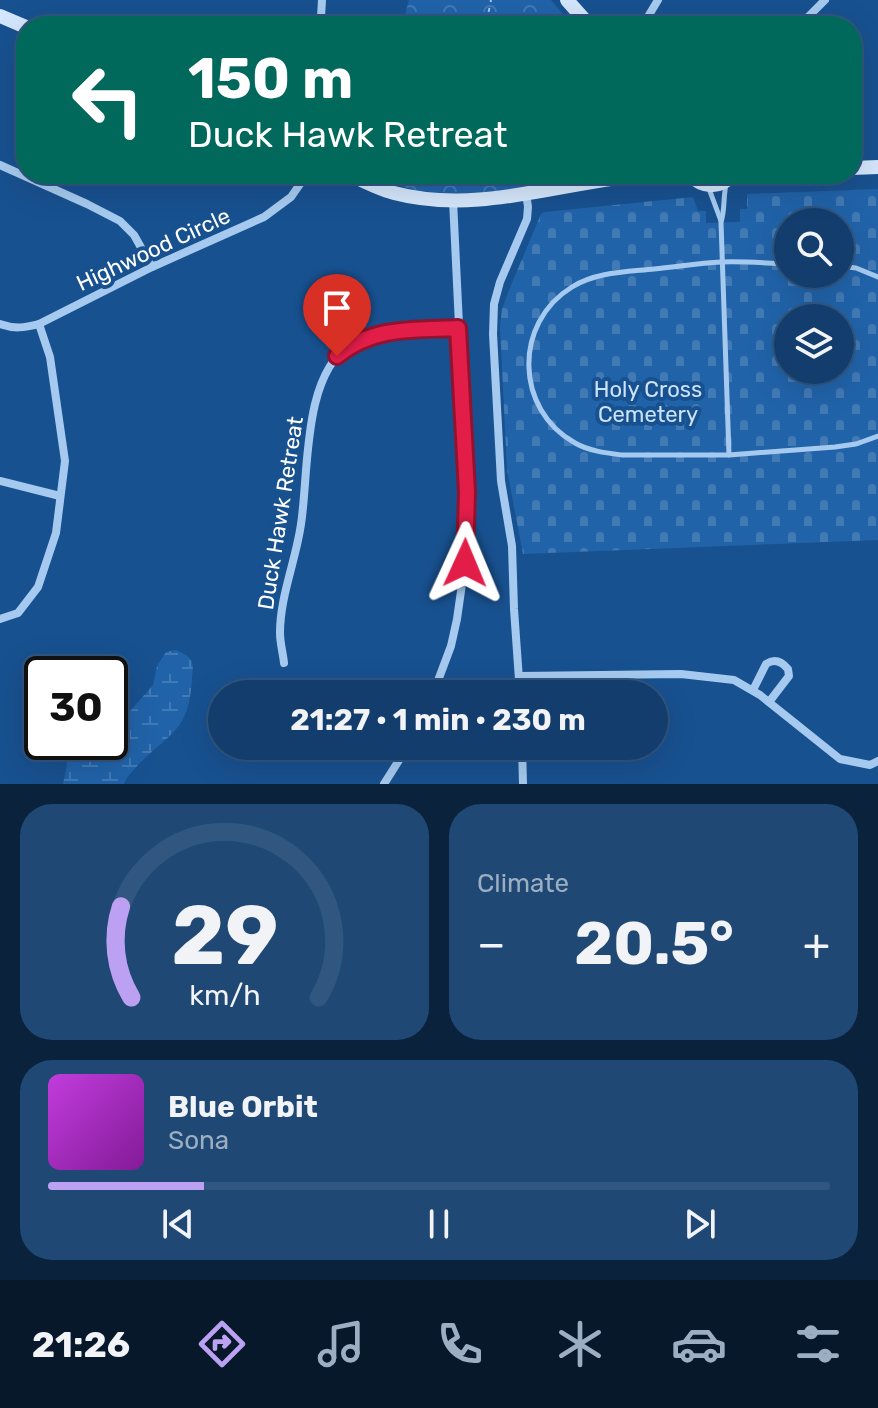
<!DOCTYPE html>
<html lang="en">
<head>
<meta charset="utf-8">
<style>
  :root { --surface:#123d6c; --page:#1f4874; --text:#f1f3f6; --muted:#9caec2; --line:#31567f; --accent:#bca0f2 }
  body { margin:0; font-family:Rubik,sans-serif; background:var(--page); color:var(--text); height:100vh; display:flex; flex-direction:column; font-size:30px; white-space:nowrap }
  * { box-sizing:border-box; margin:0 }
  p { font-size:26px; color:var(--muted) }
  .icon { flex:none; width:44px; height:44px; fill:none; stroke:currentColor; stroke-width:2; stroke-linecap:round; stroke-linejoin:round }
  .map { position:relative; height:784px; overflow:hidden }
  .details { display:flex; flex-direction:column; gap:20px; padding:20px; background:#0a223b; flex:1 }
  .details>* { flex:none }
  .guide { position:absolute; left:16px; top:16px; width:846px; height:168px; border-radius:32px; box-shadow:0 8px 32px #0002,0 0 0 2px var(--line); background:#00695c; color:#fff; overflow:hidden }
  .tools { position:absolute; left:774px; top:208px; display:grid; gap:16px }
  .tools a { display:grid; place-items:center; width:80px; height:80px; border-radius:50%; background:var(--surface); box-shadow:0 8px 32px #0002,0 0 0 2px var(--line); font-size:40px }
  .speed { position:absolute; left:24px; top:656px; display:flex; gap:16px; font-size:40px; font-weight:700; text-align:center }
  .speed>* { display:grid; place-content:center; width:104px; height:104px; border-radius:50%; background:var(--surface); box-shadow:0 8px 32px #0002,0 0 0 2px var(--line); line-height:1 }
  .speed .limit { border:4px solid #111; border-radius:12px; background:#fff; color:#111 }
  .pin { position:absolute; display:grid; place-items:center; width:68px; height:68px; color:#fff; margin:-82px -34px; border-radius:50% 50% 50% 0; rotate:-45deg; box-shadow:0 0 8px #0007 }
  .pin .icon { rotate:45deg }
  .me { position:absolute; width:88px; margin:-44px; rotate:1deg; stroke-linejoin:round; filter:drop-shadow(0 0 6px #0008) }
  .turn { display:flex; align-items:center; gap:28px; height:168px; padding:0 40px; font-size:36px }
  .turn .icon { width:104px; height:104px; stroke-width:2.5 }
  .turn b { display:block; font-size:56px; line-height:68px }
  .big { font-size:60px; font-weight:700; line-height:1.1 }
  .details .tile { flex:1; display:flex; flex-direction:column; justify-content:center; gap:12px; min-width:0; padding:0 28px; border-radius:32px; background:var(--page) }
  .details .dial { align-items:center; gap:0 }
  .dial svg { height:208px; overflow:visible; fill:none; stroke:var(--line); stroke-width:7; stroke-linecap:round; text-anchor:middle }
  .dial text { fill:var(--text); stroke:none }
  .song { display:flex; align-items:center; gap:24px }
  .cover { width:96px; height:96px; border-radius:12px; background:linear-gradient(135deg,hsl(290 70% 55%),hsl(290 70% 35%)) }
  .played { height:8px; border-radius:4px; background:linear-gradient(90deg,var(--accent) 20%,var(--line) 20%) }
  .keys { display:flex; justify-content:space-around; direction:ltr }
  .heat { display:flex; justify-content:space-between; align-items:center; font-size:44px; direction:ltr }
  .details .tiles { flex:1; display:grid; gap:20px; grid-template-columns:1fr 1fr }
  .tile:last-child { grid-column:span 2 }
  .trip { position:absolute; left:208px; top:680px; width:460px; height:80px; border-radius:40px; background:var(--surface); box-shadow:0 8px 32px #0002,0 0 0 2px var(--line); font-weight:700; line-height:80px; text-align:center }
  .tabs { display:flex; height:128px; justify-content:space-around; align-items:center; background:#07182b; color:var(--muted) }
  .tabs .icon { width:56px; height:56px }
  .tabs .selected { color:var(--accent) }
  .tabs b { font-size:36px; color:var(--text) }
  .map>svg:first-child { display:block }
  .wetland { fill:url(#wetland-marsh) }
  .cemetery { fill:url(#cemetery-stones); fill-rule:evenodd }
  .park { fill:url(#park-crowns) }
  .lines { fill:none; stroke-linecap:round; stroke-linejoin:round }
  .path { stroke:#a6caef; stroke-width:2; stroke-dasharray:4 6; stroke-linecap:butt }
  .lane { stroke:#a6caef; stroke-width:5 }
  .street { stroke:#a6caef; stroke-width:8 }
  .secondary { stroke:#d4e6fb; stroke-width:14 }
  .route-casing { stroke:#92132f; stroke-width:20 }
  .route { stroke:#e11d48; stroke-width:14 }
  .labels { text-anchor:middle; stroke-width:8; stroke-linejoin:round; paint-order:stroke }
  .street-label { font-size:22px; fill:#fff; stroke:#185190 }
  .park-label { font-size:22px; fill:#cce3fb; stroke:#185190 }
</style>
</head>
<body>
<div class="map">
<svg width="878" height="784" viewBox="0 0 878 784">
  <defs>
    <pattern id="wetland-marsh" width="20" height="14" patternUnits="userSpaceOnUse" patternTransform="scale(2)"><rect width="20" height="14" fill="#2163a9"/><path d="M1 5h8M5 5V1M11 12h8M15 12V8" fill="none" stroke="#427ab6"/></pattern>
    <pattern id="cemetery-stones" width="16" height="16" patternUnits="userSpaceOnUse" patternTransform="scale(2)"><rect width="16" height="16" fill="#2163a9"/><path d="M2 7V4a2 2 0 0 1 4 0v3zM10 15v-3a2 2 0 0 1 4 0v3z" fill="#427ab6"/></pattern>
    <pattern id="park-crowns" width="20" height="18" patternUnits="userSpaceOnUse" patternTransform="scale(2)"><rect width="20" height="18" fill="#2163a9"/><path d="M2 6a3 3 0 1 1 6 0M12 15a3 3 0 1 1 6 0" fill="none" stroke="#427ab6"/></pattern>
  </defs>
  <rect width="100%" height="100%" fill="#185190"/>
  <path class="wetland" d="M176 650C193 658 194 660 192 678 189 731 172 731 139 764 133 771 127 776 124 784H63L67 764 66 742H110V730L117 726 153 685 157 666 166 652Z"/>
  <path class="cemetery" d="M878 189V540L523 554 507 470 500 326 502 309 509 290 541 214 545 212 693 197 698 211H706V223L740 222V209H747V194ZM788 222H840V274H788ZM788 318H840V370H788Z"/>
  <g class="park">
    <polygon points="409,0 551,0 573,26 402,26"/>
    <path d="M368 174H611C555 182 476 200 421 191 403 188 386 181 368 174Z"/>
  </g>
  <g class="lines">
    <g class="path">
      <polyline points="477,26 487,20 491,0"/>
      <polyline points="467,174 471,178 474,187"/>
    </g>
    <g class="lane">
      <path d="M726 185C723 198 725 210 721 222L729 455"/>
      <polyline points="708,186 721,221"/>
      <path d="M788 264C766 263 743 261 721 262 699 263 676 267 654 269 626 272 596 272 572 287 513 323 515 410 575 443 589 451 606 453 622 455H729L835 447 856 444 878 436"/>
      <polyline points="840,266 856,268 878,277"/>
    </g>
    <g class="street">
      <polyline points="643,25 658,0"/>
      <polyline points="317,26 321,17 322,0"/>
      <polyline points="799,26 825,0"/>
      <polyline points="0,165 87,204 120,221 134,235 152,267"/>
      <path d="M0 324C14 329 24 328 39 324L152 267 264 217 291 197 307 174"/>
      <polyline points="0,481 60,496"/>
      <polyline points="0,619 18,613 38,587 56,533 65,461 50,357 39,324"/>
      <path d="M284 663C283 653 280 643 280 633 280 596 296 560 301 524 309 474 302 376 350 345 380 325 423 330 458 328"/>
      <polyline points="519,676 681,674 734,680 760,695 840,759 870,765 878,761"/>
      <path d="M753 690 766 664C775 658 782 662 788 669L789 676 769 702"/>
      <polyline points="433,694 451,646 457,619 465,563 467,492 453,200"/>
      <polyline points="520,694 514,609 512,546 501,481 493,334 494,304 500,282 527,219 528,207 526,193"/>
      <polyline points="522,746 523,784"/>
      <polyline points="384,784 408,746"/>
    </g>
    <g class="secondary">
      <polyline points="567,0 590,26"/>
      <polyline points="0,16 26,27"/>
      <polyline points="641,26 644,24"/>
      <polyline points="852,168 878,167"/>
      <path d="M349 174C363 181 378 189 394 193 481 216 568 179 655 174"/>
      <path d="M689 174C703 189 720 189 734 174"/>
    </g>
  </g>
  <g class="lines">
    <g class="route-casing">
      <path id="route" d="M337 356C372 326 415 330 458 328L467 492 465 563"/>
    </g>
    <use href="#route" class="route"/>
  </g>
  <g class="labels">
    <g class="street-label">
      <text transform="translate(153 249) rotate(-25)" y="8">Highwood Circle</text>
      <text transform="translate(280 513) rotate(-81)" y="8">Duck Hawk Retreat</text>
    </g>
    <g class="park-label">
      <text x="648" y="397">Holy Cross<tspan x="648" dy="25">Cemetery</tspan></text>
    </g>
  </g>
</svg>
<div class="tools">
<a><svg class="icon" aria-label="search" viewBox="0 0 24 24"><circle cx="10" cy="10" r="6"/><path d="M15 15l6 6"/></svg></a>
<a><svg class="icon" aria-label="layers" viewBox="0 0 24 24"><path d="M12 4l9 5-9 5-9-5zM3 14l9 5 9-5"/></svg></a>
</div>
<div class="speed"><div class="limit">30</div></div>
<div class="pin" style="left:337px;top:356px;background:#d93025"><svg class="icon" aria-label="arrive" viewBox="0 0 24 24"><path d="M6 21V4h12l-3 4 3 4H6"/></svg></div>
<svg class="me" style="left:465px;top:563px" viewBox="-20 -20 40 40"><path d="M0-17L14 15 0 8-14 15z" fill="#e11d48" stroke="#fff" stroke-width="4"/></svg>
<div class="trip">21:27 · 1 min · 230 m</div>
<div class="guide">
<div class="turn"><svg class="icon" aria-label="left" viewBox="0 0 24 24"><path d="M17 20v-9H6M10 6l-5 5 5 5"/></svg><div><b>150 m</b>Duck Hawk Retreat</div></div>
</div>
</div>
<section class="details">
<div class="tiles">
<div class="tile dial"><svg viewBox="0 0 100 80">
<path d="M14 69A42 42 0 1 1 86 69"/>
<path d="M14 69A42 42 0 0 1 10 34" stroke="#bca0f2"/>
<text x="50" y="56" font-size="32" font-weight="700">29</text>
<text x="50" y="72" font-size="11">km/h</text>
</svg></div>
<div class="tile"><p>Climate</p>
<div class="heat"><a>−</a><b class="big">20.5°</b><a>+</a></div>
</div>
<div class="tile">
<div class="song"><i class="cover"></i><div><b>Blue Orbit</b><p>Sona</p></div></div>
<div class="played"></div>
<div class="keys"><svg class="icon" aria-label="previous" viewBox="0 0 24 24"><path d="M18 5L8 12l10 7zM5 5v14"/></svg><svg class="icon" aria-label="pause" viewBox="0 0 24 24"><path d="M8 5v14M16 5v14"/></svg><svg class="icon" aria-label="next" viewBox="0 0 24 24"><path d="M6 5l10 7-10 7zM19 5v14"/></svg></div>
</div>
</div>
</section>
<nav class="tabs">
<b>21:26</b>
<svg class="icon selected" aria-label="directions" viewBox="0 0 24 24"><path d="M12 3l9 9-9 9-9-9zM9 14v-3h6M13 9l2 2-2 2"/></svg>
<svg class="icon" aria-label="music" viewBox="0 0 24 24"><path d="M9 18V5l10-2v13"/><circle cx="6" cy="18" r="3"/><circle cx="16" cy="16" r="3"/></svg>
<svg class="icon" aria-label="phone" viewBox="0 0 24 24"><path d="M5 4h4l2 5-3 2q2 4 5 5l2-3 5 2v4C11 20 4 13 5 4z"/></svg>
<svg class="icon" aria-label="climate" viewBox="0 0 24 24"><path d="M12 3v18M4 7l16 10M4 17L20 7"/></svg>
<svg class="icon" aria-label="car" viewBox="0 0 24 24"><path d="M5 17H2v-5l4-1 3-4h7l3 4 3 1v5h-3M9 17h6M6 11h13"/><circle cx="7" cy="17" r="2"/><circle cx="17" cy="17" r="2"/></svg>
<svg class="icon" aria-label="filters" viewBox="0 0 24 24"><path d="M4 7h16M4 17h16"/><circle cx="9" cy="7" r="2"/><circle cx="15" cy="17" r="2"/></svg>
</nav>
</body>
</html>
